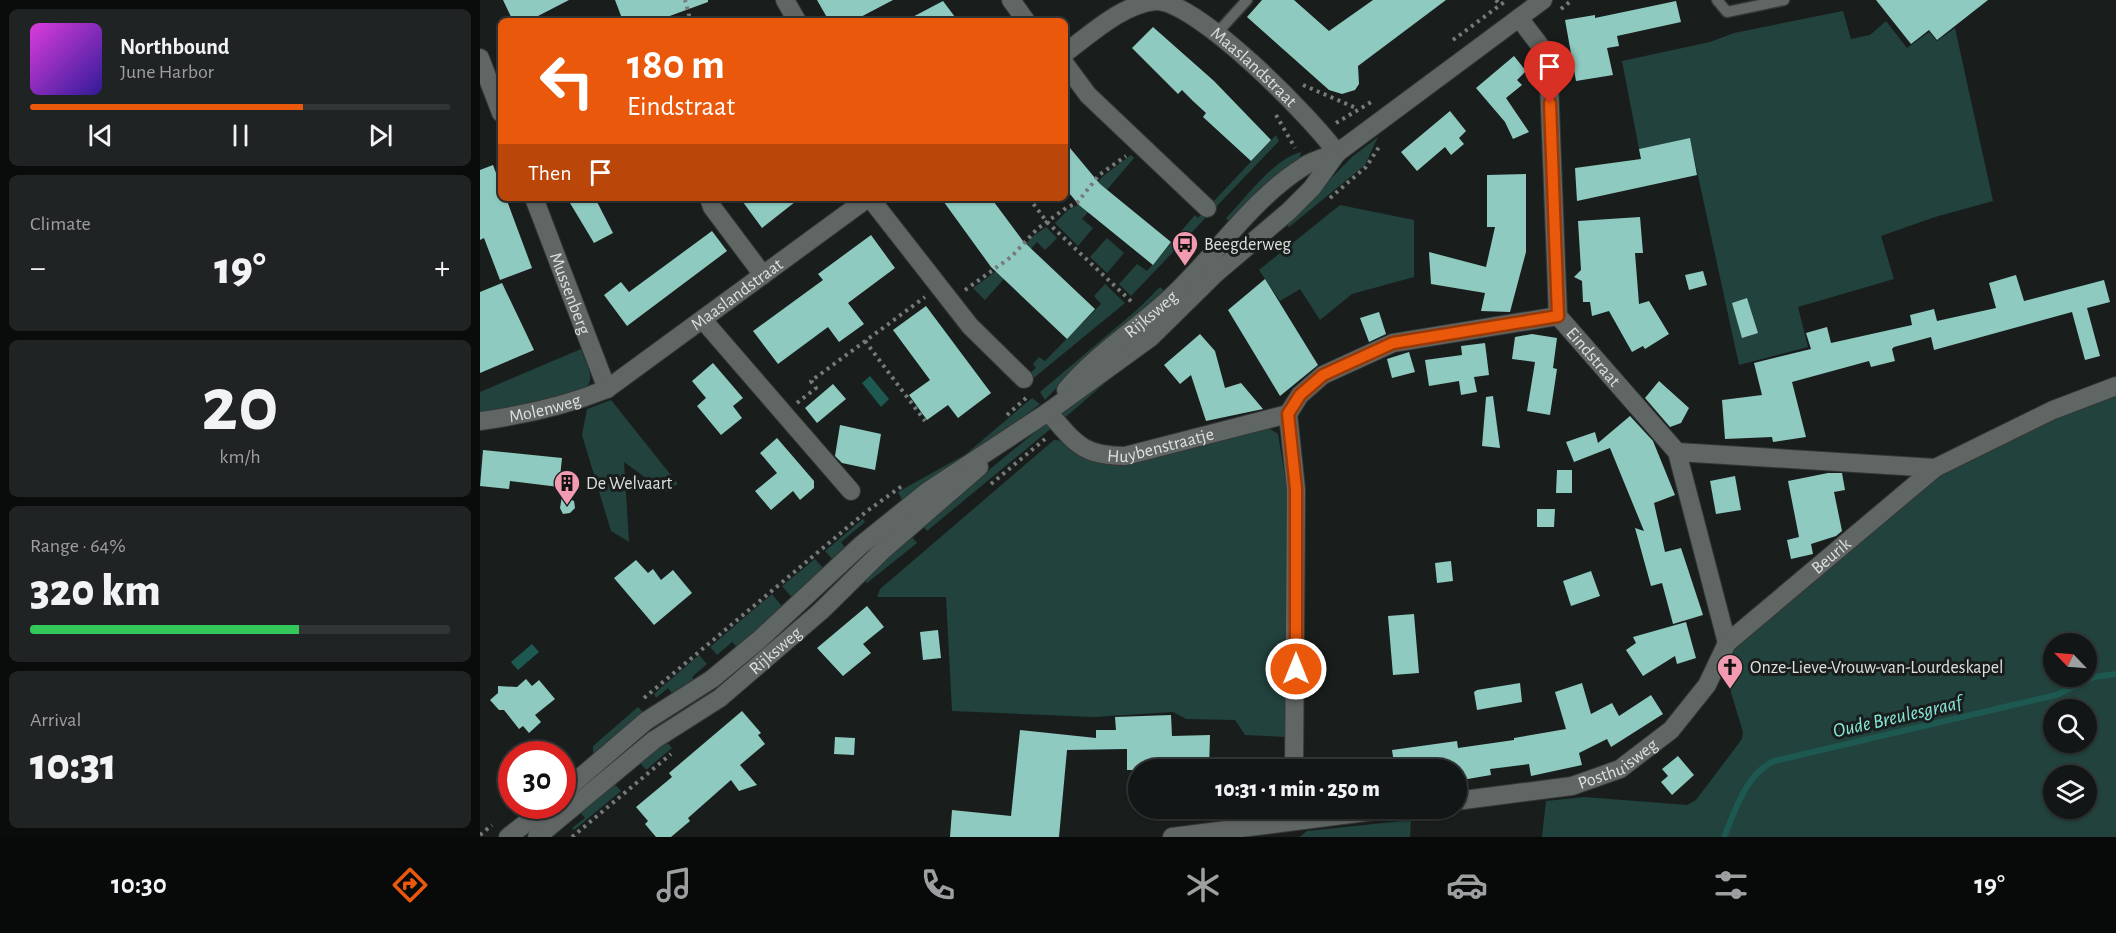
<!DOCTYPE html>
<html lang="en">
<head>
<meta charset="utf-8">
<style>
  :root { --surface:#131616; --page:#202323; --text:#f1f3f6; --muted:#9d9fa1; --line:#323535; --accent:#ea580c }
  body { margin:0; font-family:"Alegreya Sans",sans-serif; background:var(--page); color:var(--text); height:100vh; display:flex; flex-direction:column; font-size:22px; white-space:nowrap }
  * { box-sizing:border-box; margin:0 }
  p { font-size:20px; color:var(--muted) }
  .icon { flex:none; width:33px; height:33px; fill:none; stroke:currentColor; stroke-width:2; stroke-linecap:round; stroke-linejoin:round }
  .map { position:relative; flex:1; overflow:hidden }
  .sheet { display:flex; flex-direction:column; gap:9px; padding:9px; background:#0a0c0c; width:480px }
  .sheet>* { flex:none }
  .banner { position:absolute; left:18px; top:18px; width:570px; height:183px; border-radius:9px; box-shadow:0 2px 4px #0004,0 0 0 2px var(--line); background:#ea580c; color:#fff; overflow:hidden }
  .needle { width:39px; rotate:295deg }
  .buttons { position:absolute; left:1563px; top:633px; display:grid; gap:12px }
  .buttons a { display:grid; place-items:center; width:54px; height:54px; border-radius:50%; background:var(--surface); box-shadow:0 2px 4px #0004,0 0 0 2px var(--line); font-size:30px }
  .speed { position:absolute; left:18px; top:741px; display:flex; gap:12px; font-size:30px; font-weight:700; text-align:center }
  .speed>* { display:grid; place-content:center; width:78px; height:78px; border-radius:50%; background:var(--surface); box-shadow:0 2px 4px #0004,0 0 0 2px var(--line); line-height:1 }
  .speed .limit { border:9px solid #d22; background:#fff; color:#111 }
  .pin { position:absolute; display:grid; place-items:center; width:51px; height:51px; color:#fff; margin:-62px -26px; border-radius:50% 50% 50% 0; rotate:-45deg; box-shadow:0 0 6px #0007 }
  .pin .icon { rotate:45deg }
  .me { position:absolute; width:66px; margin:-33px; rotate:0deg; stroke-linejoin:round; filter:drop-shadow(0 0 4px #0008) }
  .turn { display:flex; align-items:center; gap:21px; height:126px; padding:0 30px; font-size:27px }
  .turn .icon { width:78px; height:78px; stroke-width:2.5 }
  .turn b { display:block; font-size:42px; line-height:51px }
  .then { display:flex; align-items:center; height:57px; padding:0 30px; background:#0003; gap:12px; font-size:22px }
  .big { font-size:45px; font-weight:800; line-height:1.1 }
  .sheet .card { flex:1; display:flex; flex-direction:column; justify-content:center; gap:9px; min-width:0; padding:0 21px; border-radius:9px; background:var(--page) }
  .sheet .dial { align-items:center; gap:0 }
  .dial b { font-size:78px; line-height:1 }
  .song { display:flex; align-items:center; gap:18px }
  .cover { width:72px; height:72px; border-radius:9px; background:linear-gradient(135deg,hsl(300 70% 55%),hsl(250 70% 35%)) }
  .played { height:6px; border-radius:3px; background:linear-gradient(90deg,var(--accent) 65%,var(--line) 65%) }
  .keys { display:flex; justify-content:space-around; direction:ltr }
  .heat { display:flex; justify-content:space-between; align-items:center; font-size:33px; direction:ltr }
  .charge { height:9px; border-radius:4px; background:linear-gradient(90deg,#34c759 64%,var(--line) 0) }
  .trip { position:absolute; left:648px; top:759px; width:339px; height:60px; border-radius:30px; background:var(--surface); box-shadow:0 2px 4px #0004,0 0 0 2px var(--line); font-weight:800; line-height:60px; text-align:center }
  .dock { display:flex; height:96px; justify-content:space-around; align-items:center; background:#080909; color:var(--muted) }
  .dock .icon { width:42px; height:42px }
  .dock .current { color:var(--accent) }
  .dock b { font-size:27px; color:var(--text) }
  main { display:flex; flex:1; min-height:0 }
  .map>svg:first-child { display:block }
  .green { fill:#22423d; fill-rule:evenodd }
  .water { fill:#1d5951 }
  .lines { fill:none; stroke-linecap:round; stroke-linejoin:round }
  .stream { stroke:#1d5951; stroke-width:6 }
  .building { fill:#8ecac0 }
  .lane-casing { stroke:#343837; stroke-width:13 }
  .street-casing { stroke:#343837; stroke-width:20 }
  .secondary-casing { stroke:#343837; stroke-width:20 }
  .path { stroke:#767b7a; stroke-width:4; stroke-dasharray:3 4.5; stroke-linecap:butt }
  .lane { stroke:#606664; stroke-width:10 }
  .street { stroke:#606664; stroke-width:18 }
  .secondary { stroke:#606664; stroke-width:18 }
  .route-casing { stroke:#983908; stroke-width:15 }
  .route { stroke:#ea580c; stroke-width:10 }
  .labels { text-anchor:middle; stroke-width:6; stroke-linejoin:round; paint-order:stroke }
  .street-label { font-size:18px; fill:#dce0df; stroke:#191e1d }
  .poi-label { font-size:18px; fill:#dce0df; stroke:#191e1d; text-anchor:start }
  .water-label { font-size:20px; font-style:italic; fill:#89e8d9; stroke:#191e1d }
</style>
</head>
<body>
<main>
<section class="sheet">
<div class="card">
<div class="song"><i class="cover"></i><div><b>Northbound</b><p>June Harbor</p></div></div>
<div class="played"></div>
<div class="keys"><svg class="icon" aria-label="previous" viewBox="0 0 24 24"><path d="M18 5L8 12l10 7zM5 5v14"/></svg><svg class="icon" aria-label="pause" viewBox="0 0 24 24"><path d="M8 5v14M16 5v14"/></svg><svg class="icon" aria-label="next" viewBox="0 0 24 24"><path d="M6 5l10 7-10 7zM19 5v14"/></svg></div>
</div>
<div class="card"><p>Climate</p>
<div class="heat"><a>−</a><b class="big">19°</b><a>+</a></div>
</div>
<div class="card dial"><b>20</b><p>km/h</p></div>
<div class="card"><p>Range · 64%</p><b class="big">320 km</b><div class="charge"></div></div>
<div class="card"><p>Arrival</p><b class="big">10:31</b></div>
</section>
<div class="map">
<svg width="1636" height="837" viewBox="0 0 1636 837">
  <rect width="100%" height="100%" fill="#191e1d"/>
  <g class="green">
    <polygon points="1363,11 1371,39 1390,35 1406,21 1427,48 1449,32 1457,41 1475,28 1513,201 1455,217 1401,236 1414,279 1318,307 1328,347 1259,365 1210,139 1159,149 1142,61 1230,42 1254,33"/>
    <polygon points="796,135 799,141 651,296 639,284 657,264 667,271 715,215 718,218"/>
    <polygon points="898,137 885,165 809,227 806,224 873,156"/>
    <path d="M821 152 819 160 752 224 746 218C767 197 792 160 821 152Z"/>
    <polygon points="651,155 654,158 602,219 613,228 598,246 575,223 588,210 600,204 622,177"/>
    <polygon points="860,205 934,220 934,277 872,294 840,320 820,289 800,301 779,270"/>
    <polygon points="566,227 577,238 565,250 557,242 505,300 493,288 533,259 552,237"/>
    <polygon points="627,238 644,253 627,273 610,257"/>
    <polygon points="625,284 645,303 550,381 546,377 556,368 553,364 559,357 565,361 621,304 614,296"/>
    <polygon points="680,287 687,293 586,378 565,400 560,392 658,309"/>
    <path d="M101 349C107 367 119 381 100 393L0 415V392Z"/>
    <polygon points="646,365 582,420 576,415"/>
    <path d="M1636 396V837H1062L1066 801 1104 797 1207 805 1216 800 1262 739 1263 732 1243 666 1256 645 1461 474 1573 419ZM1574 644H1606V676H1574ZM1574 710H1606V742H1574ZM1574 776H1606V808H1574Z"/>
    <polygon points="552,398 560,404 489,459 423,502 418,492 486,454"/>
    <polygon points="131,400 198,484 185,492 144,462 149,542 131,531 102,435 107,409"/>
    <polygon points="571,419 574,426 447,531 442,525"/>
    <polygon points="789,428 798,434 807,489 806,737 765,735 755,720 706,719 693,712 614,717 472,711 466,597 397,597 400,589 574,440 584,441 605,453"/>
    <polygon points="383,519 385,522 361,542 366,549 354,561 345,551"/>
    <polygon points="430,535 437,543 387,583 383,578"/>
    <polygon points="335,559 344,569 315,601 302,586"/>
    <polygon points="292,594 305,610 259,649 252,642 237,655 230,647"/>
    <polygon points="219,655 227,664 212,677 216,683 194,696 188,688 176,698 174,694"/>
    <polygon points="158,707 166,715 113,759 113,746"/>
    <polygon points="185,740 192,748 166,770 160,763"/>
    <polygon points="133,782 141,791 94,830 92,828 105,818 99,811"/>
    <polygon points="931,820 930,837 820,837 827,831"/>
  </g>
  <g class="water">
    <polygon points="390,376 409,399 401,407 382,383"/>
    <polygon points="52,644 59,652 38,670 31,662"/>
  </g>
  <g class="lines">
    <path class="stream" d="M1244 837C1256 809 1265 775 1294 761L1576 695 1614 677 1636 674"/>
  </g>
  <g class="building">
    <polygon points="23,0 89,0 58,16 61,21 33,21"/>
    <polygon points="135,0 228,0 228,2 176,21 143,21"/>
    <polygon points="337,0 413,0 373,21 349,21"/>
    <polygon points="782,0 814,0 849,31 893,0 966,0 878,66 879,84 875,90 862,94 849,90 767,17"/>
    <polygon points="1396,0 1508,0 1457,40 1449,30 1431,44"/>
    <polygon points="463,1 478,21 425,21"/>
    <polygon points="1196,1 1201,22 1137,36 1139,46 1127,48 1133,75 1096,81 1085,20 1115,15 1115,18"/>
    <polygon points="673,27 734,81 791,140 771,161 723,117 726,113 714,102 702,90 698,94 652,48"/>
    <polygon points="1034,56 1046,71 1037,80 1042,85 1026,98 1049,132 1033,139 1025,122 996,88"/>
    <polygon points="970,111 986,131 979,138 984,144 971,155 965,147 937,171 921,152"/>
    <polygon points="1210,138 1217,175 1097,201 1095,168 1161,159 1159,149"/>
    <polygon points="585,142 620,184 691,242 673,265 599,205 585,188"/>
    <polygon points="13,165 21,186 21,198 26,198 52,268 20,280 4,238 0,240 0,170"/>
    <polygon points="1046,174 1046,252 1030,312 1001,311 1005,293 951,284 949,252 1006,267 1015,227 1007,227 1007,175"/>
    <polygon points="87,198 115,198 133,233 114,243"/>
    <polygon points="260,198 320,198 282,228"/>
    <polygon points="461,198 511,198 543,241 615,309 587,339 511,267"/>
    <polygon points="1160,217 1163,253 1155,253 1159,304 1169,301 1189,334 1165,349 1163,346 1152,352 1129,311 1112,316 1110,302 1103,302 1102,281 1094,277 1101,270 1098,221"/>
    <polygon points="232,231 247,251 147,326 124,295 141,282 149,292"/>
    <polygon points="391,235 415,268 368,303 384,324 359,342 348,327 298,364 273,331 343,280 338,274"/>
    <polygon points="1223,271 1227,285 1209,290 1205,275"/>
    <polygon points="1536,275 1544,301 1624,280 1630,302 1607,308 1620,356 1605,360 1592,312 1454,350 1451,337 1414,347 1412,349 1415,361 1391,367 1389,361 1312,382 1326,437 1293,442 1292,437 1245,439 1242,400 1282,395 1274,363 1331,349 1326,333 1347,327 1351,343 1432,325 1430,315 1454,309 1457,321 1516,308 1509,283"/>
    <polygon points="785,279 838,365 800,396 748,310"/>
    <polygon points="22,283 54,350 0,373 0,292"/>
    <polygon points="1267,298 1278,333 1262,338 1252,303"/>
    <polygon points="446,306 511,393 478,418 468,405 447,420 429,395 450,380 413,330"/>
    <polygon points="899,312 906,334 889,342 880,318"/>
    <polygon points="720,334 735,351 745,388 761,383 783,409 726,421 711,375 700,384 684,365"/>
    <polygon points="1052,334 1077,338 1073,368 1077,369 1070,415 1047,411 1055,362 1032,359 1035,337"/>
    <polygon points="1005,343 1009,375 994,377 997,392 981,395 979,381 949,386 945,360 982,355 981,346"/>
    <polygon points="929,352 935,372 912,378 907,359"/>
    <polygon points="233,363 263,398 253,406 262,418 241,435 217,406 226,398 212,381"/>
    <polygon points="1179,381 1209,408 1201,423 1190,427 1165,398"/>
    <polygon points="353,384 366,399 337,423 325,408"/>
    <polygon points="1013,396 1020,448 1002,446 1006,397"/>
    <polygon points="1150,416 1173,441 1195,495 1174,503 1185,552 1201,548 1223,615 1193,624 1182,583 1171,586 1155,528 1164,531 1130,448 1094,462 1086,442 1115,432 1118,443"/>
    <polygon points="360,425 401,434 395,470 362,463 355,456"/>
    <polygon points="297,438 334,481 334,488 320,500 313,491 291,510 275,491 297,473 280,453"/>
    <polygon points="3,450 82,458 79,487 30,481 29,489 0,486"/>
    <polygon points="1077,470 1092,470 1092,493 1076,493"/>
    <polygon points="1348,473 1362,473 1365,490 1354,492 1362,531 1356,536 1331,544 1333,554 1311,559 1307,540 1319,537 1308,481"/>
    <polygon points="1255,476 1261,510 1236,514 1230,481"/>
    <polygon points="82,496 94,501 95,508 90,513 83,514 80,508"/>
    <polygon points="1057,509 1075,509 1074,527 1057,527"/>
    <polygon points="156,560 168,573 173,569 181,580 193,570 212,593 174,625 134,578"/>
    <polygon points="971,561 973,581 957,583 955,563"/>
    <polygon points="1111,571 1120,596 1091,606 1083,581"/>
    <polygon points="387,606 404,627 383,644 391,653 363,676 337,648"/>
    <polygon points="934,614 939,673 913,675 908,616"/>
    <polygon points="1206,622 1216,658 1197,664 1195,656 1163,676 1146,650 1156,643 1153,637"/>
    <polygon points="458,630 461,658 443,660 440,632"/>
    <polygon points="46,679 52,686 59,680 75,699 55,715 61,722 49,733 43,726 39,729 24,710 19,710 10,700 18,693 18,686 37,687"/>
    <polygon points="1040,683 1042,702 997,710 994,692 997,690"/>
    <polygon points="1102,683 1111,714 1132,703 1139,716 1171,695 1183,714 1131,747 1127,739 1099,753 1102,765 1051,776 1049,764 1010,769 1011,775 976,781 976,770 915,770 912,750 977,741 978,748 1034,740 1034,738 1086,729 1075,692"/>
    <polygon points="262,711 281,733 278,735 285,744 260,765 277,785 259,791 251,780 208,818 210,821 191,837 176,837 165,824 168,821 156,807 192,777 189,773"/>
    <polygon points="691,715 692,736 730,735 729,770 647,770 647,749 587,750 579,837 470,837 472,810 531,816 540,730 616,738 616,730 636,730 635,717"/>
    <polygon points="355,737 375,738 374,755 354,754"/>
    <polygon points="1198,756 1214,775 1192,795 1181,782 1188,776 1182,769"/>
  </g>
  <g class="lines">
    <g class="lane-casing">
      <g id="lane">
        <polyline points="1237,0 1247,12 1304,0"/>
        <polyline points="738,32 767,0"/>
      </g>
    </g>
    <g class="street-casing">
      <g id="street">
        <polyline points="305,0 317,21"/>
        <polyline points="531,0 546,21"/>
        <path id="s1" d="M1039 18 1068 56 1078 316 1197 452 1247 643"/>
        <path id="s2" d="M585 53C611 34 641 5 675 1 717 0 832 118 857 153"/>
        <polyline points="0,58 21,113"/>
        <polyline points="585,64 608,95 727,208"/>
        <path id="s3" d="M54 198 127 389"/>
        <polyline points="229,198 232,207 283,275"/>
        <polyline points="390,198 490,326 544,379"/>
        <polyline points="223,320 371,491"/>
        <path id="s4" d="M568 412C595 442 601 456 645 456L808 414"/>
        <path id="s5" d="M0 421C45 415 85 406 127 389L388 198"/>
        <polyline points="1197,452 1455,468"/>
        <polyline points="814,770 816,489 808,414 820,395 843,375 913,343 1078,316"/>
        <path id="s6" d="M976 801 1092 786 1140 769 1191 730 1227 685 1247 643 1455 468 1573 410 1636 386"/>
        <polyline points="692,837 917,808"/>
      </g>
    </g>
    <g class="secondary-casing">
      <g id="secondary">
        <path id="s7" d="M586 390C617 353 658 328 692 296 736 255 772 199 823 167 833 160 846 157 857 153L1063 0"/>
        <polyline points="82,793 166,721 232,679 279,640 381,545 448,491 568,412 670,338 734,275 809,211 832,188 857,153"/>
        <polyline points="28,837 68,806"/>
        <path id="s8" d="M57 837 174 740 240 698 341 611 402 551 499 467"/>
      </g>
    </g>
    <g class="path">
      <polyline points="1016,0 1020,5"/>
      <polyline points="1081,9 1092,0"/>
      <polyline points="202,21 209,15 205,0"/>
      <polyline points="973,40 1027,0"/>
      <polyline points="823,85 876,108"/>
      <polyline points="796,115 815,148"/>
      <polyline points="856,123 893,101"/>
      <polyline points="549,198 567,222 654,304"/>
      <polyline points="850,198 886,167 899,147"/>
      <polyline points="485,290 531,257 557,229 586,208 597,203 619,175 646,156"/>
      <polyline points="385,341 445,421"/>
      <polyline points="317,403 336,388 331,381 445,297"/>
      <polyline points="527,415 546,398"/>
      <polyline points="511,484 565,439"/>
      <polyline points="164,698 387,511 422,486"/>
      <polyline points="0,835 12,825"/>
      <polyline points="92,837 191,754"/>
    </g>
    <use href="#lane" class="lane"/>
    <use href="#street" class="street"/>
    <use href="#secondary" class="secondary"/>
  </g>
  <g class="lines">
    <g class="route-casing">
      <polyline id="route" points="816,669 816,489 808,414 820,395 843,375 913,343 1078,316 1070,103"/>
    </g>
    <use href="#route" class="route"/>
  </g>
  <defs>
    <g id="bus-pin" transform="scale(1.35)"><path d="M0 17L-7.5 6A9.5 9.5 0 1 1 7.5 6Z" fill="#f19ab0" stroke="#191e1d"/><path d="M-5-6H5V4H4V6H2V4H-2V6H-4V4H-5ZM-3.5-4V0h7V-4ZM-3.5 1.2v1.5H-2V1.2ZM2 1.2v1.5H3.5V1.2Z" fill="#111"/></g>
    <g id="building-pin" transform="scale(1.35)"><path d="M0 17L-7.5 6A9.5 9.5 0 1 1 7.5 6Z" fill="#f19ab0" stroke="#191e1d"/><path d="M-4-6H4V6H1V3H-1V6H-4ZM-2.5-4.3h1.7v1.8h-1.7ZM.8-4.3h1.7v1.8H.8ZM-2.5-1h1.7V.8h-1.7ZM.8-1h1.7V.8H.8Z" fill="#111"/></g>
    <g id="church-pin" transform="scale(1.35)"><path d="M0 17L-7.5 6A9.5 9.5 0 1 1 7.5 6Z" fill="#f19ab0" stroke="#191e1d"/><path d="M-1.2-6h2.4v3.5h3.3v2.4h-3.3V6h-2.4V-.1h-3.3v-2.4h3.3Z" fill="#111"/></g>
  </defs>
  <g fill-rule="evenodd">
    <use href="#bus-pin" x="705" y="244"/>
    <use href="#building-pin" x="87" y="483"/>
    <use href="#church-pin" x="1250" y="667"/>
  </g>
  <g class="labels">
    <g class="street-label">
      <text dy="6" stroke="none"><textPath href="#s2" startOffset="226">Maaslandstraat</textPath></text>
      <text dy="6" stroke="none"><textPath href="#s3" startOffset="102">Mussenberg</textPath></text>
      <text dy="6" stroke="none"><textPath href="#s5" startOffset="292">Maaslandstraat</textPath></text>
      <text dy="6" stroke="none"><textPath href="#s7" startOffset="114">Rijksweg</textPath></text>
      <text dy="6" stroke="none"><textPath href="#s1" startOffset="362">Eindstraat</textPath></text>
      <text dy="6" stroke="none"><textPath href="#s5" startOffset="66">Molenweg</textPath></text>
      <text dy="6" stroke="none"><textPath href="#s4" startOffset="130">Huybenstraatje</textPath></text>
      <text dy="6" stroke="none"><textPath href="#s6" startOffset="472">Beurik</textPath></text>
      <text dy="6" stroke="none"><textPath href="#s8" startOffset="303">Rijksweg</textPath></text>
      <text dy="6" stroke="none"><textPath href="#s6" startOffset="168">Posthuisweg</textPath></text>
    </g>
    <g class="poi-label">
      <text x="724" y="250">Beegderweg</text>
      <text x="106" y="489">De Welvaart</text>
      <text x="1270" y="673">Onze-Lieve-Vrouw-van-Lourdeskapel</text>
    </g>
    <g class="water-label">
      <text transform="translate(1417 716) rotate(-13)" y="7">Oude Breulesgraaf</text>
    </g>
  </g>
</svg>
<div class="buttons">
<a><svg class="needle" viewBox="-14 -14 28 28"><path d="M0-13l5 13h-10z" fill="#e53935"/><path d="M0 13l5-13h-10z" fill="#9d9fa1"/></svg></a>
<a><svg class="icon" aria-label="search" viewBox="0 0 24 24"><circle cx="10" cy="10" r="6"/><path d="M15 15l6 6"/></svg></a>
<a><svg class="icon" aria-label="layers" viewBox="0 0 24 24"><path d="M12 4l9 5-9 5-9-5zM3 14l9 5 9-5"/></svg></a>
</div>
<div class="speed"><div class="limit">30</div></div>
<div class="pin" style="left:1070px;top:103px;background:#d93025"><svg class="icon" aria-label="arrive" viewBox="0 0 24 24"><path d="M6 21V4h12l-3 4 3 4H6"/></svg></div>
<svg class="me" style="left:816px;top:669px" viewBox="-20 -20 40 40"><circle r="17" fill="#ea580c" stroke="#fff" stroke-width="3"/><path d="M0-11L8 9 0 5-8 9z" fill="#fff"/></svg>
<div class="trip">10:31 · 1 min · 250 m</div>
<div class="banner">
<div class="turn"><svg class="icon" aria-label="left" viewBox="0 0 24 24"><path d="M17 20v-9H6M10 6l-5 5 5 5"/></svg><div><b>180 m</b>Eindstraat</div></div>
<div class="then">Then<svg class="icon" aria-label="arrive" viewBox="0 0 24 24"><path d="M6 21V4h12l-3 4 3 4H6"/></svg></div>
</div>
</div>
</main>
<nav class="dock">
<b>10:30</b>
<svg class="icon current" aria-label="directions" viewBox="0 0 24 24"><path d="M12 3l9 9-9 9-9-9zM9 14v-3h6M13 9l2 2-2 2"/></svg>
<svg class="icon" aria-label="music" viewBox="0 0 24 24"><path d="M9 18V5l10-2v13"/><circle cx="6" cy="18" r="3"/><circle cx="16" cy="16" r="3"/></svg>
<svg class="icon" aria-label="phone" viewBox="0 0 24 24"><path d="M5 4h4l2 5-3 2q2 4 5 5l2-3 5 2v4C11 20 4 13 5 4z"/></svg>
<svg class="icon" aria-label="climate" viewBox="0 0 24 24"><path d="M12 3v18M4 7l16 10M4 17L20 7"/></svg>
<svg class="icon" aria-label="car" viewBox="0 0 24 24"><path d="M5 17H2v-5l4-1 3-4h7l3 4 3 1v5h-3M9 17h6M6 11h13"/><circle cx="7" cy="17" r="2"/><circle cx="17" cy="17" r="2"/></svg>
<svg class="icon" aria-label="filters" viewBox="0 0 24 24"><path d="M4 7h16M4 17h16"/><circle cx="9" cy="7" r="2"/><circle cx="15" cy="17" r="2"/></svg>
<b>19°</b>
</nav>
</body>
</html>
